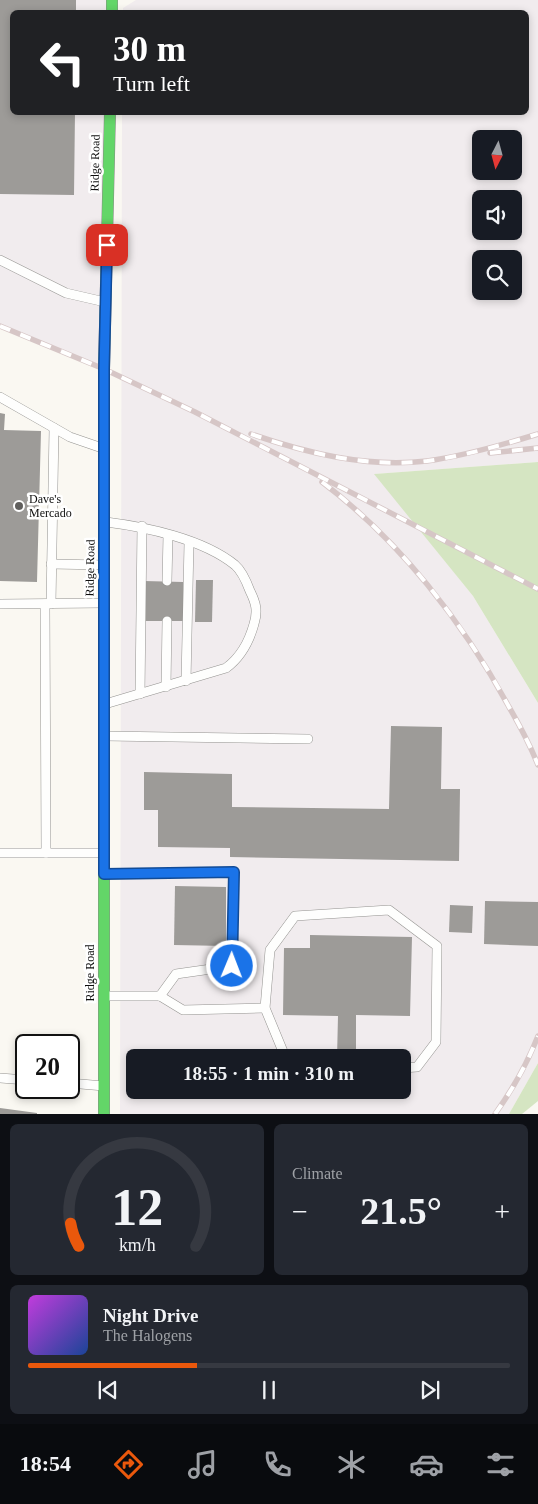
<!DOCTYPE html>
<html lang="en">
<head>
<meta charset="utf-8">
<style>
  :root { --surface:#171b24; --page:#242831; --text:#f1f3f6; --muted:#9ea1a6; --line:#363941; --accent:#ea580c }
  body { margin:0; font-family:"Times New Roman",serif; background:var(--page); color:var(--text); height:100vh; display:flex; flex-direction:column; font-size:19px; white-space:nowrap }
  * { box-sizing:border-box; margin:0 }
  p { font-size:16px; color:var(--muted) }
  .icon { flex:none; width:28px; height:28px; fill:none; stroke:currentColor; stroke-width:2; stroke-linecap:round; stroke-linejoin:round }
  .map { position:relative; height:1114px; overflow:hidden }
  .side { display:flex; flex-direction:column; gap:10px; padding:10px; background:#0d0f14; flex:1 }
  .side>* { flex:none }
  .guide { position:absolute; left:10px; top:10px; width:519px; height:105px; border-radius:8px; box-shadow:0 2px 8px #0003; background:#202124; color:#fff; overflow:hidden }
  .needle { width:32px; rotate:186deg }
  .fabs { position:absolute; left:472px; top:130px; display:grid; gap:10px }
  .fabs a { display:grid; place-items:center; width:50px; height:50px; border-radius:8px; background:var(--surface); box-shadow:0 2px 8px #0003; font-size:25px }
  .speed { position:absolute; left:15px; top:1034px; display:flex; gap:10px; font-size:25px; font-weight:700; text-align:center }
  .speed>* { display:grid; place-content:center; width:65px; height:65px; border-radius:50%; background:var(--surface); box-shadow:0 2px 8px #0003; line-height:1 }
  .speed .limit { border:2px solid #111; border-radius:8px; background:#fff; color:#111 }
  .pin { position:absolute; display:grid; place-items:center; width:42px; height:42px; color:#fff; margin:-21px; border-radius:10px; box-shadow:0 2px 8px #0006 }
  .me { position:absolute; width:55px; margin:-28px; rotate:1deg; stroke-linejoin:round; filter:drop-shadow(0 0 4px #0008) }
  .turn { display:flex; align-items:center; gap:18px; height:105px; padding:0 20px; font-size:22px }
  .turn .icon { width:65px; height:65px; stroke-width:2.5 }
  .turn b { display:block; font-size:35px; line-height:42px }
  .big { font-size:38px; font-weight:700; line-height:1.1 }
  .side .tile { flex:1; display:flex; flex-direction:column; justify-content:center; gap:8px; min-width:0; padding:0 18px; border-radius:8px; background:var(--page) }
  .side .dial { align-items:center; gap:0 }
  .dial svg { height:130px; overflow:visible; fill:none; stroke:var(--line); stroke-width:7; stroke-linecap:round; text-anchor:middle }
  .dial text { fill:var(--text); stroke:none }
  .song { display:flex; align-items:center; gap:15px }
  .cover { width:60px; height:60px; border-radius:8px; background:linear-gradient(135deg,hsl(290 70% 55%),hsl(220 70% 35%)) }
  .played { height:5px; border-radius:2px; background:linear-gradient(90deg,var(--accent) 35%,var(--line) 35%) }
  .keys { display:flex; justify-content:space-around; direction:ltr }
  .heat { display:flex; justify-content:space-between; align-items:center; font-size:28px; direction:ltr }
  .side .tiles { flex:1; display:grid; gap:10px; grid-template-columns:1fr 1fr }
  .tile:last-child { grid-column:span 2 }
  .trip { position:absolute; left:126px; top:1049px; width:285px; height:50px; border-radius:8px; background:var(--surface); box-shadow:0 2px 8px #0003; font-weight:700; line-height:50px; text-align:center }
  .tab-bar { display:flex; height:80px; justify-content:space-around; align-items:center; background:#090b0e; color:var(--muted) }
  .tab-bar .icon { width:35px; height:35px }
  .tab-bar .on { color:var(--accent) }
  .tab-bar b { font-size:22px; color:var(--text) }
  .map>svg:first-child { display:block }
  .industrial { fill:#f1ecee; fill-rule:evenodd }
  .forest { fill:#d5e5c2 }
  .building { fill:#9d9b98 }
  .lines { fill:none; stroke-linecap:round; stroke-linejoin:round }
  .lane-casing { stroke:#949390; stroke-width:10 }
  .fast-casing { stroke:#8a8987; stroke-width:12 }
  .jam-casing { stroke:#8a8987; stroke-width:12 }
  .lane { stroke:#fefefd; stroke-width:9 }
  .fast { stroke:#63d668; stroke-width:11 }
  .jam { stroke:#b3261e; stroke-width:11 }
  .rail-casing { stroke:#d6c6c6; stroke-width:5.5 }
  .rail { stroke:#fff; stroke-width:4; stroke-dasharray:11; stroke-linecap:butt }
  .route-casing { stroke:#114b97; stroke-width:12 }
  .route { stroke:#1a73e8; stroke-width:9 }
  .poi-dot { fill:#605f5d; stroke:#fff; stroke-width:2 }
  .labels { text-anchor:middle; stroke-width:5; stroke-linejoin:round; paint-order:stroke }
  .street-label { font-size:12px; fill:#0d0d0d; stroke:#fff }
  .poi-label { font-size:12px; fill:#0d0d0d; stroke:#fff; text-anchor:start }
</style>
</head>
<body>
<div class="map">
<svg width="538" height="1114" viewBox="0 0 538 1114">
  <rect width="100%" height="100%" fill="#faf8f2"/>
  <g class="industrial">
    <polygon points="0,0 112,0 112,12 12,12 12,112 110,113 104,369 0,326"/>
    <path d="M136 0H538V462L375 474 473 596 538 703V1063L509 1114H120L122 113 526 112V12H123V8ZM481 139H514V171H481ZM481 199H514V231H481ZM481 259H514V291H481ZM135 1058H402V1090H135Z"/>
  </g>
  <g class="forest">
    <polygon points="538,462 538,703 473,596 374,474"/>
    <polygon points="538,1063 538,1101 522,1114 509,1114"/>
  </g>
  <g class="building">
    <polygon points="0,0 76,0 76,12 12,12 12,112 75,112 74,195 0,194"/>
    <polygon points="0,413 5,414 4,430 41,431 37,582 0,581"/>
    <polygon points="196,580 213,580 212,622 195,622"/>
    <polygon points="144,581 183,582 183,621 144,621"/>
    <polygon points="391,726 442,727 441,789 460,789 459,861 230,857 230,848 158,847 158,810 144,810 144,772 232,774 232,807 389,809"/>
    <polygon points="175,886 226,887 226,946 174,945"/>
    <polygon points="485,901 538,902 538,946 484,944"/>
    <polygon points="450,905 473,906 472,933 449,932"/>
    <polygon points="310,935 412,937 410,1016 356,1015 356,1058 337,1058 338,1016 283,1015 284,948 310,948"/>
    <polygon points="0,1108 37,1113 37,1114 0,1114"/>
  </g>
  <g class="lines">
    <g class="lane-casing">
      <g id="lane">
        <polyline points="0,260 66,293 105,302"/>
        <polyline points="0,397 70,437 102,448"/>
        <polyline points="51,564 104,565"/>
        <polyline points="167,581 168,535"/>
        <polyline points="0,604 103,603"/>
        <polyline points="45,604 46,853"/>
        <polyline points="51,604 54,428"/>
        <polyline points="186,681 189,543"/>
        <polyline points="166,687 167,621"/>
        <polyline points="140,694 142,526"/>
        <path d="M105 704 226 668C241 657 249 642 254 624 258 611 256 603 250 591 247 583 242 571 235 565 203 539 146 527 106 522"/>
        <polyline points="105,736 308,739"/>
        <polyline points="0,853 102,853"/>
        <polyline points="105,874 234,872 232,966 176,974 160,996"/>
        <polyline points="104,996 160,996 183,1010 265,1008"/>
        <polyline points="298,1058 284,1054 265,1008 270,950 295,916 389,910 437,946 436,1042 417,1067 402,1068"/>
        <polyline points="0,1078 26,1080"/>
        <polyline points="69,1083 104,1086"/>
      </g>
    </g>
    <g class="fast-casing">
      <g id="fast">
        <polyline points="112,0 112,12"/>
        <polyline points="104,580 104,369 110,112"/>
        <polyline points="104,781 104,1114"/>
      </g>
    </g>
    <g class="jam-casing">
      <polyline id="jam" points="104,580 104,781"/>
    </g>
    <use href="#lane" class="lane"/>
    <use href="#fast" class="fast"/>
    <use href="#jam" class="jam"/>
    <g class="rail-casing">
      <g id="rail">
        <polyline points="0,326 104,369 195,412 538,589"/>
        <path d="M251 434C306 453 367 468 427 461 464 456 502 445 538 434"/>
        <polyline points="490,453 538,448"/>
        <path d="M322 482C399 540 463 622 509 707 520 726 530 745 538 765"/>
        <path d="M495 1114C513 1089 527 1064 538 1036"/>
      </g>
    </g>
    <use href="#rail" class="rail"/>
  </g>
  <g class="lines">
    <g class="route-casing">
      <polyline id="route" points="107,245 104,369 104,874 234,872 232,966"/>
    </g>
    <use href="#route" class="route"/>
  </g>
  <circle class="poi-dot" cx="19" cy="506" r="5"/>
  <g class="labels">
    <g class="street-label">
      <text transform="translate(95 163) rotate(-89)" y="4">Ridge Road</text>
      <text transform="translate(90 568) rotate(-89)" y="4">Ridge Road</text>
      <text transform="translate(90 973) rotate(-90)" y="4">Ridge Road</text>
    </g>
    <g class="poi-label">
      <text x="29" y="503">Dave's<tspan x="29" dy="14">Mercado</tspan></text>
    </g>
  </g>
</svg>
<div class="fabs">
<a><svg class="needle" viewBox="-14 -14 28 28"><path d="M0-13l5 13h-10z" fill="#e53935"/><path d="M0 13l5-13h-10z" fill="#9ea1a6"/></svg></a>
<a><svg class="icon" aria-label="sound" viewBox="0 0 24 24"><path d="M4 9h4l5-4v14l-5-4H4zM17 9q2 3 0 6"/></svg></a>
<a><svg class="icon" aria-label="search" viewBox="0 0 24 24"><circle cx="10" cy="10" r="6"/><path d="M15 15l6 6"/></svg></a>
</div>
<div class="speed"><div class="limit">20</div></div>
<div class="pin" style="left:107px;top:245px;background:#d93025"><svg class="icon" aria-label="arrive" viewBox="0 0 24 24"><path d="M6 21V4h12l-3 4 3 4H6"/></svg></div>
<svg class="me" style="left:232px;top:966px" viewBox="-20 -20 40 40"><circle r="17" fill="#1a73e8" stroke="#fff" stroke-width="3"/><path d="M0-11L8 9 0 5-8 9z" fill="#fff"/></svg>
<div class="trip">18:55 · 1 min · 310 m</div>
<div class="guide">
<div class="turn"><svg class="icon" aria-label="left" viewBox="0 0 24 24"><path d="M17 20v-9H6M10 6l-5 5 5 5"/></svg><div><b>30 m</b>Turn left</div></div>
</div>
</div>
<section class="side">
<div class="tiles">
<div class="tile dial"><svg viewBox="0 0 100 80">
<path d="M14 69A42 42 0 1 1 86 69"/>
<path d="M14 69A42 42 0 0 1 9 55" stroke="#ea580c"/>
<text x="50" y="56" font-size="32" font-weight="700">12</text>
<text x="50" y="72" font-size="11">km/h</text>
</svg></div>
<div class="tile"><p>Climate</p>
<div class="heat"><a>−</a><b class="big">21.5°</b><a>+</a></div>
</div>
<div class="tile">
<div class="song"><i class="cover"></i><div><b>Night Drive</b><p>The Halogens</p></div></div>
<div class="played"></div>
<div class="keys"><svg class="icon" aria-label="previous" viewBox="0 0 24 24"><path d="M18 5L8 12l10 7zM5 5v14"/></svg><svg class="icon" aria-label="pause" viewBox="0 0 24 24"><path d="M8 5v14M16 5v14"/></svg><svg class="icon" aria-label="next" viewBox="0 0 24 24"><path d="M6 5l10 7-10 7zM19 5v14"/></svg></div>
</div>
</div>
</section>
<nav class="tab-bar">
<b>18:54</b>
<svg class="icon on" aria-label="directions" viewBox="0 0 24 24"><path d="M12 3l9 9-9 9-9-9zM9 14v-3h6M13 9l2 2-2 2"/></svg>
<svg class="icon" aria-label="music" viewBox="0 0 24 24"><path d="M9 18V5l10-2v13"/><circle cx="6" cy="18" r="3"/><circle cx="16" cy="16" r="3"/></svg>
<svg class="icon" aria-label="phone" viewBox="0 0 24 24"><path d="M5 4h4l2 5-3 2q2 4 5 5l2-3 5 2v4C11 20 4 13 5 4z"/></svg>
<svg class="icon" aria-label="climate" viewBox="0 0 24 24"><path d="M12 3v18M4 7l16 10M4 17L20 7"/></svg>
<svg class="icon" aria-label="car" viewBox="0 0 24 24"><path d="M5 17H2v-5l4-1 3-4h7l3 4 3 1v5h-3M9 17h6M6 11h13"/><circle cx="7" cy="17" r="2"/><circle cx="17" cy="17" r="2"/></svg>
<svg class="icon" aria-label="filters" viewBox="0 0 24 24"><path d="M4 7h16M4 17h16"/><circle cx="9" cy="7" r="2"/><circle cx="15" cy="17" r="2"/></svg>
</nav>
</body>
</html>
